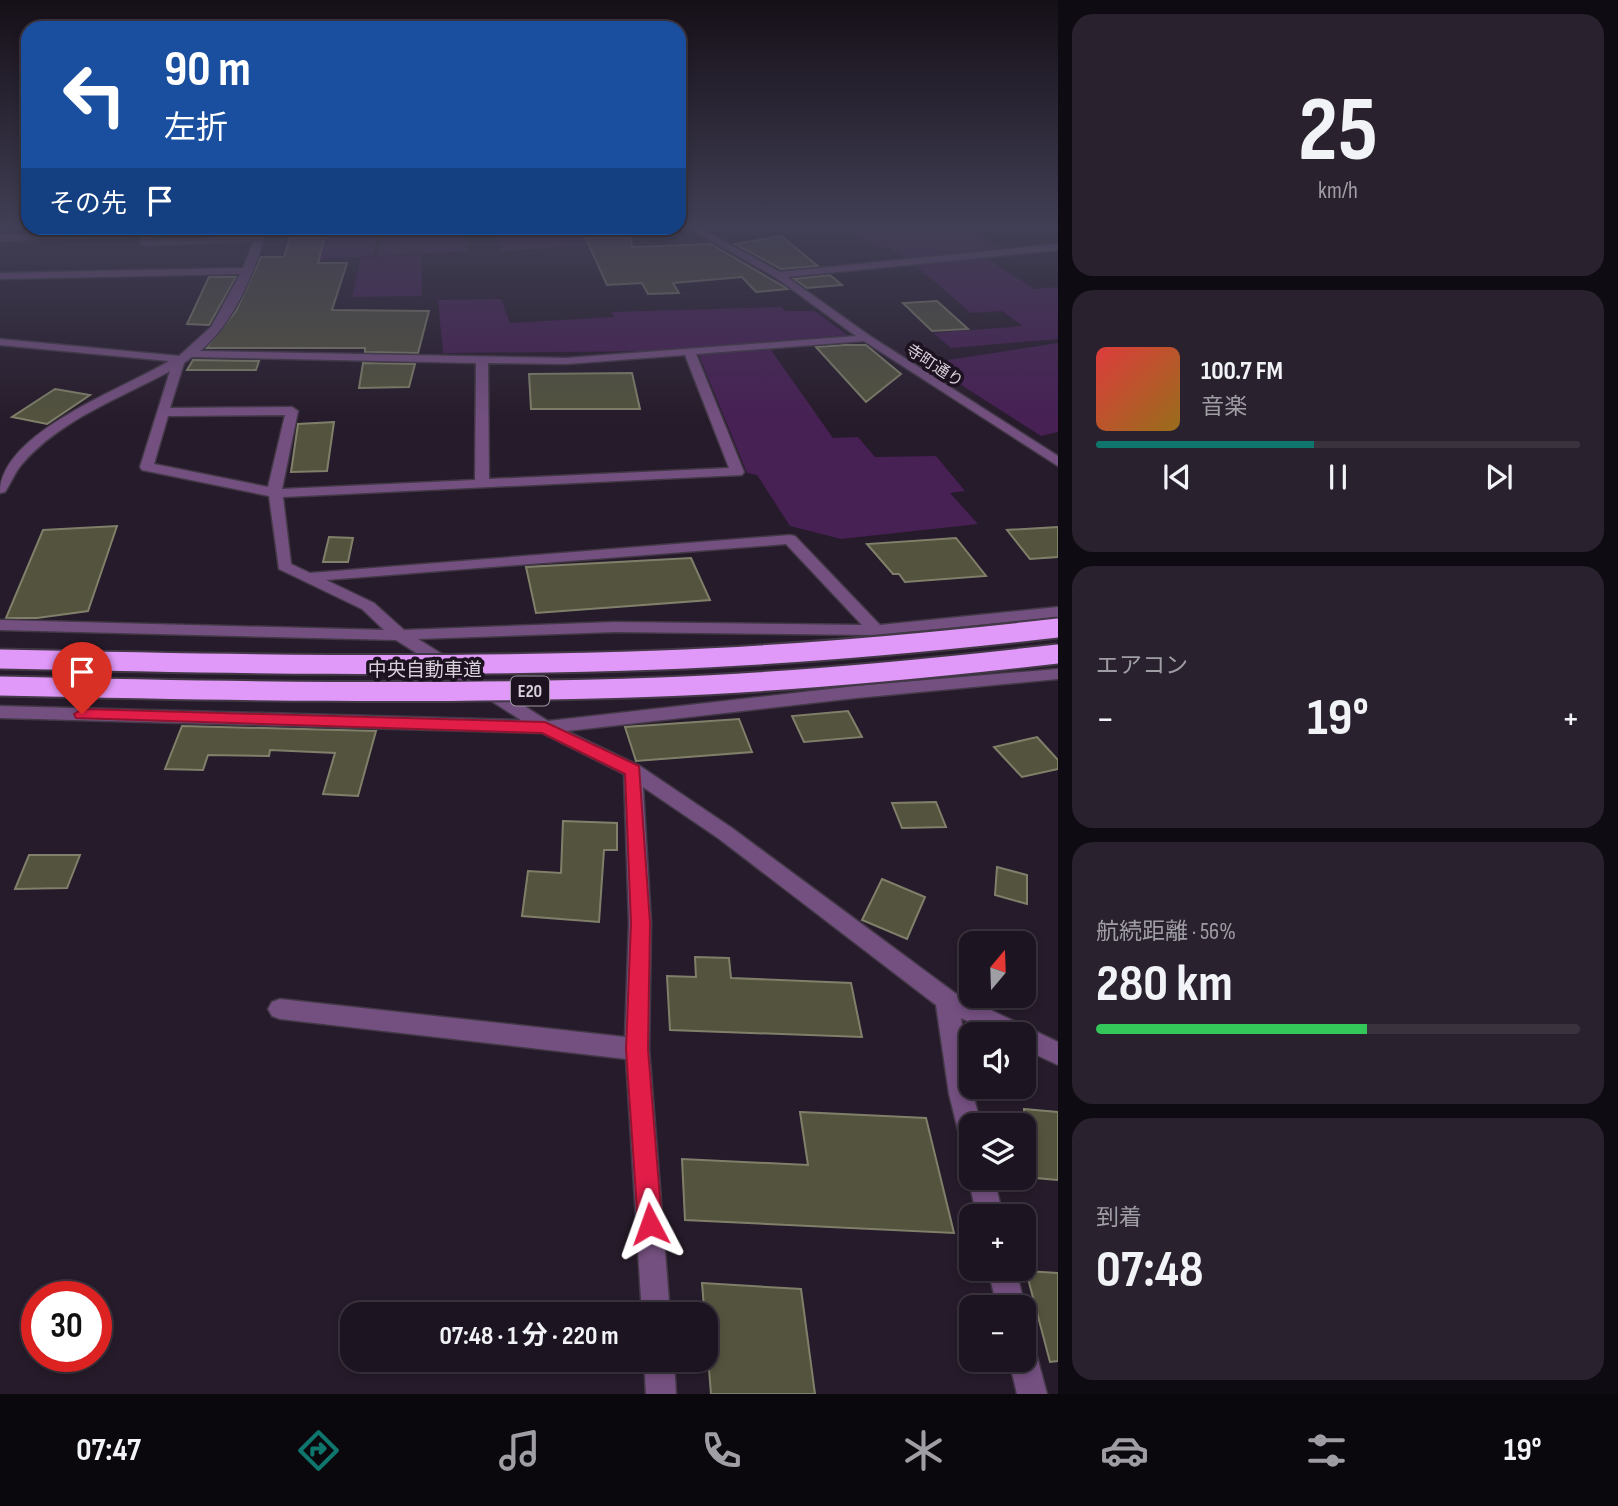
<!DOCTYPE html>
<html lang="ja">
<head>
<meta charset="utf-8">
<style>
  :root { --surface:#1c1420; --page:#29212d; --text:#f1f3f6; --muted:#a09ea5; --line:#3a333e; --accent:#0f766e }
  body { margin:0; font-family:"Sofia Sans Condensed","Noto Sans JP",sans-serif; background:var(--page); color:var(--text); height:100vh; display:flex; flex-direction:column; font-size:26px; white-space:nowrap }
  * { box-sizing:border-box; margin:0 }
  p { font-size:23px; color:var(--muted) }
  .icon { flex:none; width:38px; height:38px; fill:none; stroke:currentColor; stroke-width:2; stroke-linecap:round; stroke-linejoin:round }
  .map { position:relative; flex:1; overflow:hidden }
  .panel { display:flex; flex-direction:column; gap:14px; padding:14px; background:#0f0b12; width:560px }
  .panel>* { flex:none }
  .banner { position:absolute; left:21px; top:21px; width:665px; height:214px; border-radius:21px; box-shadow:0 4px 10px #0003,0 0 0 2px var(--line); background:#1a4fa0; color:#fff; overflow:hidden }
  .needle { width:46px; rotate:19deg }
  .buttons { position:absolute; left:959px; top:931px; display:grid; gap:14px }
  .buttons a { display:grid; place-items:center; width:77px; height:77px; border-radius:14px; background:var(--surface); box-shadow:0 4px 10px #0003,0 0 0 2px var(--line); font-size:35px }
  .speed { position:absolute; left:21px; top:1281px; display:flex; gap:14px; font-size:35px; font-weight:700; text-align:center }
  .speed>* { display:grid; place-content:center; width:91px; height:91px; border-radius:50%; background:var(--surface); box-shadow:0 4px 10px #0003,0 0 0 2px var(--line); line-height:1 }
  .speed .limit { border:10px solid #d22; background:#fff; color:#111 }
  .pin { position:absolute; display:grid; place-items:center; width:60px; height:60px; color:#fff; margin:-72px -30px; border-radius:50% 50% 50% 0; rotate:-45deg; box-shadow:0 0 7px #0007 }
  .pin .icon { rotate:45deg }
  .me { position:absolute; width:77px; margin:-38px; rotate:356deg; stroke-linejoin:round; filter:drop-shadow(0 0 5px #0008) }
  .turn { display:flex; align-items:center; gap:24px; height:147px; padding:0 28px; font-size:32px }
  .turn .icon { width:91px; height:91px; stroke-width:2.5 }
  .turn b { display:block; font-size:49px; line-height:60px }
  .then { display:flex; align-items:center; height:66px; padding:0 28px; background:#0003; gap:14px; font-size:26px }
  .big { font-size:52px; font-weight:700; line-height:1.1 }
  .panel .widget { flex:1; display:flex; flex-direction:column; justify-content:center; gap:10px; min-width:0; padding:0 24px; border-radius:21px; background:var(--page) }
  .panel .dial { align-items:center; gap:0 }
  .dial b { font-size:91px; line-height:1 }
  .song { display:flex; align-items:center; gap:21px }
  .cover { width:84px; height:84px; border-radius:10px; background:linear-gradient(135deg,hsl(0 70% 55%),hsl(40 70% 35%)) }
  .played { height:7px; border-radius:4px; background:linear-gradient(90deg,var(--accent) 45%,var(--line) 45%) }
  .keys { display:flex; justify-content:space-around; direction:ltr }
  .heat { display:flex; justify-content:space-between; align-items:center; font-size:38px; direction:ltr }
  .charge { height:10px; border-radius:5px; background:linear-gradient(90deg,#34c759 56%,var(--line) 0) }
  .trip { position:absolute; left:340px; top:1302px; width:378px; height:70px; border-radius:21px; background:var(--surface); box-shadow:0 4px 10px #0003,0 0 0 2px var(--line); font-weight:700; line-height:70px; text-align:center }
  .dock { display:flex; height:112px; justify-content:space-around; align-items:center; background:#0b080d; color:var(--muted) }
  .dock .icon { width:49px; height:49px }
  .dock .on { color:var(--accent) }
  .dock b { font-size:32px; color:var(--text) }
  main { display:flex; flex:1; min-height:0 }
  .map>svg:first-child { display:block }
  .green { fill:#472054 }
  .building { fill:#53533e; stroke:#80806a; stroke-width:2 }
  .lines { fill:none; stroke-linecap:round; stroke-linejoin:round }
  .street-casing { stroke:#423846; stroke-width:3 }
  .street { fill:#745080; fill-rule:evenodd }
  .highway-bridge-casing { stroke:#423846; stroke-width:23; stroke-linecap:butt }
  .highway-bridge { stroke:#e199f9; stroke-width:19 }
  .route { fill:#e11d48; stroke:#92132f; stroke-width:2 }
  .labels { text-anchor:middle; stroke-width:7; stroke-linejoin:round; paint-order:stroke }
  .far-street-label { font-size:16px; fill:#d8d1db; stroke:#1d1220 }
  .shield { fill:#1d1220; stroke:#a098a3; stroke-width:2 }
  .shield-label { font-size:18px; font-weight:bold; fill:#d8d1db }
  .street-label { font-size:19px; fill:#d8d1db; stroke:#1d1220 }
</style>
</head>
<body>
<main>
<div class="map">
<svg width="1058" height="1394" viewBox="0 0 1058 1394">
  <rect width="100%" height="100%" fill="#261b2a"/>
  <g class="green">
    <polygon points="882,226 962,226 1001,248 906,258 888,247 876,248 849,229"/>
    <polygon points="328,228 379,228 373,256 320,259"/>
    <polygon points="382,228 416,228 415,233 466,234 467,251 377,256"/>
    <polygon points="494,228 569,228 572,236 622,237 622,243 500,251"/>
    <polygon points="421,255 422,296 352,297 361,258"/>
    <polygon points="986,258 1034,289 1058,287 1058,339 951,348 933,333 1023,326 1002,311 971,313 915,265"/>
    <polygon points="501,299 510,323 614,317 611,312 781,307 785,311 815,311 847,335 655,351 443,353 438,300"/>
    <polygon points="1058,343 1058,432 1041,436 933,367 948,360"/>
    <polygon points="771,350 833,438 858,437 875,457 936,456 965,491 950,493 978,524 841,539 790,526 757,475 747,473 698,353"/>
  </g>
  <g class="building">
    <polygon points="293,228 327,228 318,263 347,263 332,310 429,311 418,353 365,352 365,348 206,348 236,311 261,257 284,257"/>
    <polygon points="581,228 629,228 632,247 711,244 788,289 756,292 742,277 673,283 679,293 648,294 642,283 607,285"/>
    <polygon points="781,236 818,266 781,269 735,244"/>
    <polygon points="830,275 842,285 807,288 794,279"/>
    <polygon points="209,277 236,277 209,325 187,324"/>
    <polygon points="937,301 968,329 932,331 903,303"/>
    <polygon points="844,345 866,345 901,374 866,402 816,347"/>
    <polygon points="193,360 259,361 256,370 187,370"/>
    <polygon points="363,363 415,364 409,387 359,388"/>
    <polygon points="632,373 640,409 531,409 529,374"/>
    <polygon points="55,389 90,395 47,424 12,417"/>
    <polygon points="334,422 327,471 291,472 298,424"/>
    <polygon points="117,526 88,611 37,618 6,618 43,530"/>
    <polygon points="1058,527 1058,557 1030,559 1007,530"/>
    <polygon points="329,537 353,538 348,562 323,562"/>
    <polygon points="956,538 986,576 905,582 899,574 893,574 867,544"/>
    <polygon points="691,558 710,600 536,613 526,567"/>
    <polygon points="848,711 862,737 804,742 792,716"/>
    <polygon points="739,719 752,752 636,761 625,727"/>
    <polygon points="182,726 376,731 358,796 323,794 335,753 270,750 269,756 208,755 203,770 165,769"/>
    <polygon points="1037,737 1058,760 1058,769 1022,777 994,747"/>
    <polygon points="936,802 946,827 902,828 892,803"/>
    <polygon points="563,821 617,823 617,850 604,850 599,922 522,916 528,871 561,873"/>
    <polygon points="29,855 80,855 67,888 15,889"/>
    <polygon points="997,867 1027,875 1027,904 995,895"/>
    <polygon points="882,879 925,897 907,939 862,920"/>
    <polygon points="695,957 729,958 731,978 851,983 862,1037 670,1030 667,976 696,977"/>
    <polygon points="1024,1109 1058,1112 1058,1180 1024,1177"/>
    <polygon points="800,1112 926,1118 954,1233 685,1220 682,1159 808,1165"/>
    <polygon points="1026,1271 1058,1273 1058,1361 1050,1362"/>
    <polygon points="702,1283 801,1289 815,1394 711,1394"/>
  </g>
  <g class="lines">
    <g class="street-casing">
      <g id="street">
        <path d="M686 226H696L780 272 1058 244V250L787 277 870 336 1058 456V466L864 341 696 354 744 472 742 475 283 497 291 564 310 573 790 535 795 536 880 625 1058 607V617L876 635 615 632 418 639 548 721 856 686 1058 669V679L856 698 567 731 640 766 732 828 955 993 1058 1042V1065L1024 1049V1034H994L961 1018 971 1087 981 1125H971V1149L962 1146 949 1094 936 1005 718 838 643 787 651 923 649 1049 670 1314H642L626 1059 280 1019 272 1016 268 1009 272 1002 280 999 625 1037 629 923 624 774 542 733 0 718V706L521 720 396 640 0 630V620L384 630 362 609 279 569 269 496 142 470 140 467 170 371C119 399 61 419 22 464 15 472 11 483 5 492L0 493C0 432 124 389 169 361L0 345V339L179 356 211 327 240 274 0 279V273L243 268 254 241 145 246 140 243 143 236 0 241V235L148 230 152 233 150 240 256 235 259 228H267C256 269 235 322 200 351L566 358 856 336 775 277ZM685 355 729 468 489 479 488 363 566 364ZM192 357 476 363 475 480 282 489 298 411 292 407 170 408 184 363ZM285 415 268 487 154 464 168 416ZM786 544 862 625 615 622 404 630 374 603 326 580Z"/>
        <polygon points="971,1170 971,1178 994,1178 1003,1216 977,1216 968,1178"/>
        <polygon points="988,1269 1016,1269 1025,1307 1024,1311 1024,1307 997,1307"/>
        <polygon points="1024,1345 1035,1349 1047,1394 1017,1394 1009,1360 1024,1360"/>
        <polygon points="644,1360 674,1360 676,1394 646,1394"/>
      </g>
    </g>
    <use href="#street" class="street"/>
    <g class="highway-bridge-casing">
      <g id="highway-bridge">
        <path d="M0 659C220 664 440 668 660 660 793 655 926 643 1058 628"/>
        <path d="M0 686C220 691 440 695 660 687 793 682 926 669 1058 654"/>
      </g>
    </g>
    <use href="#highway-bridge" class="highway-bridge"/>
  </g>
  <linearGradient id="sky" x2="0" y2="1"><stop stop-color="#150f17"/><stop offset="0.54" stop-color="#413f55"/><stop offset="1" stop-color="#413f55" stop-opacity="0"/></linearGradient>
  <rect width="1058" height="421" fill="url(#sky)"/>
  <polygon class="route" points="82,709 545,722 639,766 650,923 648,1049 662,1224 659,1233 650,1237 641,1233 638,1224 626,1049 631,923 625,774 542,733 76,718 74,714"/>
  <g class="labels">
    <g class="far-street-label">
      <text transform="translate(935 365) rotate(33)" y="6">寺町通り</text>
    </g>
    <rect class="shield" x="511" y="676.5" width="38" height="29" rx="5"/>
    <g class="shield-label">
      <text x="530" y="697">E20</text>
    </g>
    <g class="street-label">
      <text x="425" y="676">中央自動車道</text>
    </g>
  </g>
</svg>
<div class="buttons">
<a><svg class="needle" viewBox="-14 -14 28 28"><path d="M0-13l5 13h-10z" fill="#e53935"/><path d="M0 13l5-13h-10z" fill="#a09ea5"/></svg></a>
<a><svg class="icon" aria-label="sound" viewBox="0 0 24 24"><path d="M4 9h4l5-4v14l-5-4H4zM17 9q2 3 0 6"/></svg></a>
<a><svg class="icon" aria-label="layers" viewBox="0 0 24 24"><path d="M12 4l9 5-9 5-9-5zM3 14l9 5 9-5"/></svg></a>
<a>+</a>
<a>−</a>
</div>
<div class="speed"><div class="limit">30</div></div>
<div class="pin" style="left:82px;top:714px;background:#d93025"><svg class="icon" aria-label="arrive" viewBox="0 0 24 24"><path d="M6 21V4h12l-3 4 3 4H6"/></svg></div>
<svg class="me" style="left:650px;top:1224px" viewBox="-20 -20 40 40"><path d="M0-17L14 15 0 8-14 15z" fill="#e11d48" stroke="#fff" stroke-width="4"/></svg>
<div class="trip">07:48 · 1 分 · 220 m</div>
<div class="banner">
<div class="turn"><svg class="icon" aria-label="left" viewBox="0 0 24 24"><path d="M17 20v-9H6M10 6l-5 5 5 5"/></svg><div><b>90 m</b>左折</div></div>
<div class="then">その先<svg class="icon" aria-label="arrive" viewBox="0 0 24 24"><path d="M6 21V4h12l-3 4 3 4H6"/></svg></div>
</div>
</div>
<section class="panel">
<div class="widget dial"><b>25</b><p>km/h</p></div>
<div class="widget">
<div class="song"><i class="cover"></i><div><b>100.7 FM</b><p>音楽</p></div></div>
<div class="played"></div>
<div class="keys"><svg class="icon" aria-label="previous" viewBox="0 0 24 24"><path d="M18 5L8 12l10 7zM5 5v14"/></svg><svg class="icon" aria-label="pause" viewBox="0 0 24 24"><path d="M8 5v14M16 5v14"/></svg><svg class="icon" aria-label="next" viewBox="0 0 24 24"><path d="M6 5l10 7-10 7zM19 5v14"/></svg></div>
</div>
<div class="widget"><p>エアコン</p>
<div class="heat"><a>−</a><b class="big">19°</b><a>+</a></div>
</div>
<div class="widget"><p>航続距離 · 56%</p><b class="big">280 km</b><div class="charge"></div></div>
<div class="widget"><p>到着</p><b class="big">07:48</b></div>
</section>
</main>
<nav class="dock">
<b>07:47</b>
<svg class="icon on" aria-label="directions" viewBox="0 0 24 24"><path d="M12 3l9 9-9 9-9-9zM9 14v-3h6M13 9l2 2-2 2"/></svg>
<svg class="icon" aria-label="music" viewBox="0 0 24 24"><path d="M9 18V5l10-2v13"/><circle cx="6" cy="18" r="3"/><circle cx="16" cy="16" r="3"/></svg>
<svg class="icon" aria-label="phone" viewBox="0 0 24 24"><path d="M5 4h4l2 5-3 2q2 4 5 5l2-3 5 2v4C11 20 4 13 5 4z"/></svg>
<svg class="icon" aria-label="climate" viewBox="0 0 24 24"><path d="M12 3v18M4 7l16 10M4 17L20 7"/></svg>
<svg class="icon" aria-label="car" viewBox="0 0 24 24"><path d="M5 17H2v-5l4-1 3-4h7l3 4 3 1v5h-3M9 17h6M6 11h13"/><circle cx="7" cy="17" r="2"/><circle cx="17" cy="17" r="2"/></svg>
<svg class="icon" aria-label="filters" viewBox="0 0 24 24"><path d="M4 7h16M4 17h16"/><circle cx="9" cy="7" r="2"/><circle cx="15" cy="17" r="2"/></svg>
<b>19°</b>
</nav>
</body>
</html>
